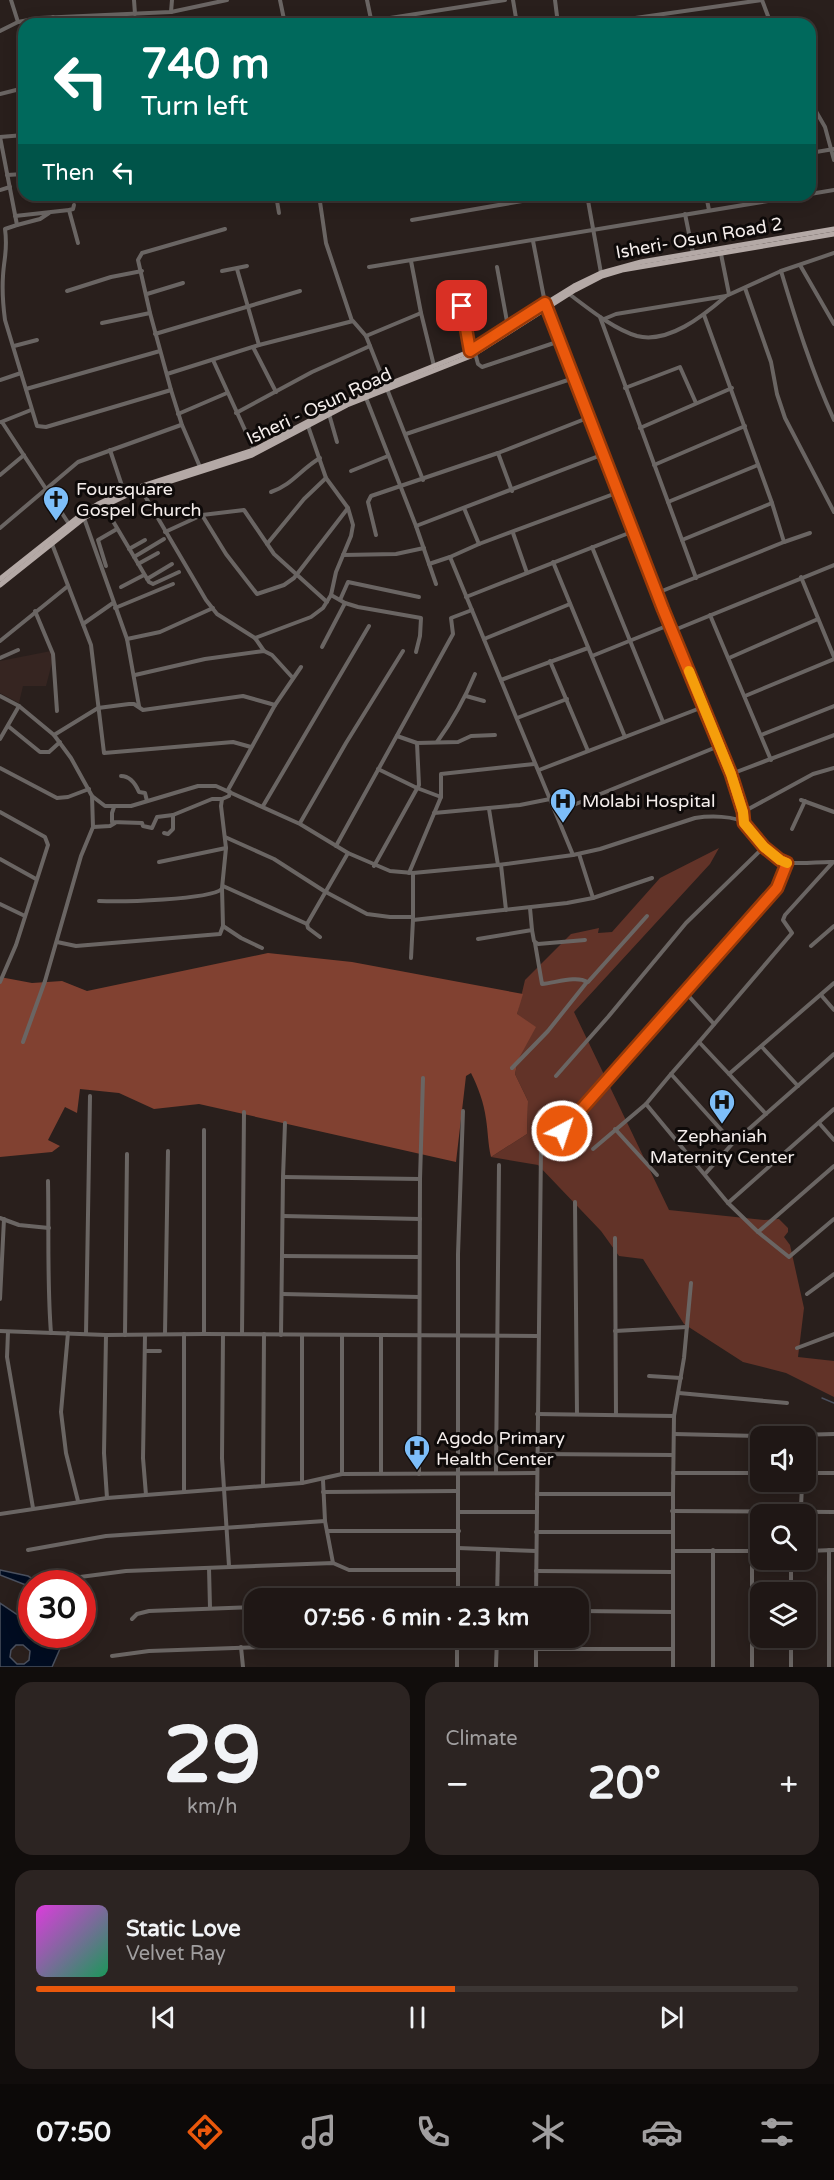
<!DOCTYPE html>
<html lang="en">
<head>
<meta charset="utf-8">
<style>
  :root { --surface:#1f1715; --page:#2c2422; --text:#f1f3f6; --muted:#a19fa0; --line:#3c3634; --accent:#ea580c }
  body { margin:0; font-family:"Varela Round",sans-serif; background:var(--page); color:var(--text); height:100vh; display:flex; flex-direction:column; font-size:22px; white-space:nowrap }
  * { box-sizing:border-box; margin:0 }
  p { font-size:20px; color:var(--muted) }
  .icon { flex:none; width:33px; height:33px; fill:none; stroke:currentColor; stroke-width:2; stroke-linecap:round; stroke-linejoin:round }
  .map { position:relative; height:1667px; overflow:hidden }
  .side { display:flex; flex-direction:column; gap:15px; padding:15px; background:#110d0c; flex:1 }
  .side>* { flex:none }
  .guide { position:absolute; left:18px; top:18px; width:798px; height:183px; border-radius:18px; box-shadow:0 3px 15px #0003,0 0 0 2px var(--line); background:#00695c; color:#fff; overflow:hidden }
  .buttons { position:absolute; left:750px; top:1426px; display:grid; gap:12px }
  .buttons a { display:grid; place-items:center; width:66px; height:66px; border-radius:12px; background:var(--surface); box-shadow:0 3px 15px #0003,0 0 0 2px var(--line); font-size:30px }
  .speed { position:absolute; left:18px; top:1570px; display:flex; gap:12px; font-size:30px; font-weight:700; text-align:center }
  .speed>* { display:grid; place-content:center; width:78px; height:78px; border-radius:50%; background:var(--surface); box-shadow:0 3px 15px #0003,0 0 0 2px var(--line); line-height:1 }
  .speed .limit { border:9px solid #d22; background:#fff; color:#111 }
  .pin { position:absolute; display:grid; place-items:center; width:51px; height:51px; color:#fff; margin:-26px; border-radius:12px; box-shadow:0 3px 9px #0006 }
  .me { position:absolute; width:66px; margin:-33px; rotate:40deg; stroke-linejoin:round; filter:drop-shadow(0 0 4px #0008) }
  .turn { display:flex; align-items:center; gap:21px; height:126px; padding:0 24px; font-size:27px }
  .turn .icon { width:78px; height:78px; stroke-width:2.5 }
  .turn b { display:block; font-size:42px; line-height:51px }
  .then { display:flex; align-items:center; height:57px; padding:0 24px; background:#0003; gap:12px; font-size:22px }
  .big { font-size:45px; font-weight:700; line-height:1.1 }
  .side .tile { flex:1; display:flex; flex-direction:column; justify-content:center; gap:9px; min-width:0; padding:0 21px; border-radius:18px; background:var(--page) }
  .side .dial { align-items:center; gap:0 }
  .dial b { font-size:78px; line-height:1 }
  .song { display:flex; align-items:center; gap:18px }
  .cover { width:72px; height:72px; border-radius:9px; background:linear-gradient(135deg,hsl(300 70% 55%),hsl(150 70% 35%)) }
  .played { height:6px; border-radius:3px; background:linear-gradient(90deg,var(--accent) 55%,var(--line) 55%) }
  .keys { display:flex; justify-content:space-around; direction:ltr }
  .heat { display:flex; justify-content:space-between; align-items:center; font-size:33px; direction:ltr }
  .side .tiles { flex:1; display:grid; gap:15px; grid-template-columns:1fr 1fr }
  .tile:last-child { grid-column:span 2 }
  .trip { position:absolute; left:244px; top:1588px; width:345px; height:60px; border-radius:18px; background:var(--surface); box-shadow:0 3px 15px #0003,0 0 0 2px var(--line); font-weight:700; line-height:60px; text-align:center }
  .dock { display:flex; height:96px; justify-content:space-around; align-items:center; background:#0c0908; color:var(--muted) }
  .dock .icon { width:42px; height:42px }
  .dock .active { color:var(--accent) }
  .dock b { font-size:27px; color:var(--text) }
  .map>svg:first-child { display:block }
  .built { fill:#362521 }
  .green { fill:#623328 }
  .forest { fill:#814131 }
  .water { fill:#000c21; stroke:#4a505e; stroke-width:1.5; fill-rule:evenodd }
  .lines { fill:none; stroke-linecap:round; stroke-linejoin:round }
  .stream { stroke:#4a505e; stroke-width:1.5 }
  .minor { stroke:#6a6563; stroke-width:4 }
  .major { stroke:#b4a9a6; stroke-width:5 }
  .route-casing { stroke:#983908; stroke-width:15 }
  .route { stroke:#ea580c; stroke-width:10 }
  .slow { stroke:#f59e0b; stroke-width:10 }
  .labels { text-anchor:middle; stroke-width:6; stroke-linejoin:round; paint-order:stroke }
  .street-label { font-size:18px; fill:#f5eeec; stroke:#0e0a09 }
  .poi-label { font-size:18px; fill:#f5eeec; stroke:#0e0a09; text-anchor:start }
</style>
</head>
<body>
<div class="map">
<svg width="834" height="1667" viewBox="0 0 834 1667">
  <rect width="100%" height="100%" fill="#291f1c"/>
  <polygon class="built" points="51,651 52,663 46,686 23,686 19,703 0,693 0,661"/>
  <polygon class="green" points="719,848 710,864 574,1012 669,1210 764,1220 779,1219 788,1228 788,1232 784,1237 790,1245 804,1308 798,1357 834,1361 834,1397 786,1373 743,1362 684,1324 643,1259 619,1256 601,1231 538,1165 491,1157 527,1134 528,1101 515,1074 518,1060 517,1014 525,980 571,934 599,928 598,933 612,932 660,878"/>
  <path class="forest" d="M268 953 352 962 523 994 517 1014 536 1027 518 1060 515 1074 528 1101 527 1134 491 1157C488 1144 488 1132 486 1119 484 1103 478 1087 471 1073L466 1076 456 1162 199 1104 154 1109 119 1093 80 1089 77 1113 65 1107 48 1140 60 1146 52 1152 0 1157V977L32 983 62 981 87 991Z"/>
  <g class="water">
    <polygon points="0,1570 28,1576 41,1584 32,1584 31,1587 0,1575"/>
    <path d="M0 1603 31 1624 32 1635H66L52 1667H0ZM16 1645H23L30 1651 29 1660 24 1664H17L10 1657 11 1650Z"/>
  </g>
  <g class="lines">
    <polyline class="stream" points="822,1398 834,1403"/>
    <g class="minor">
      <polyline points="11,0 18,22"/>
      <polyline points="134,0 135,14"/>
      <polyline points="280,0 285,24"/>
      <polyline points="367,0 372,24"/>
      <polyline points="513,0 517,24"/>
      <polyline points="555,0 558,24"/>
      <polyline points="762,0 771,24"/>
      <polyline points="171,12 172,0"/>
      <polyline points="371,21 505,0"/>
      <polyline points="53,24 53,17"/>
      <polyline points="93,24 94,16"/>
      <polyline points="593,24 762,0"/>
      <polyline points="0,31 18,22 39,18 171,12 227,0"/>
      <polyline points="23,39 24,48"/>
      <polyline points="0,94 24,88"/>
      <polyline points="810,101 825,127 834,160"/>
      <path d="M0 137 17 225 5 229C8 250 4 257 3 276 2 291 3 305 5 320L37 426 46 427 171 390"/>
      <polyline points="0,137 24,135"/>
      <polyline points="810,153 834,149"/>
      <polyline points="7,175 24,174"/>
      <polyline points="0,190 10,187"/>
      <polyline points="810,194 834,190"/>
      <polyline points="276,195 279,213"/>
      <polyline points="319,195 326,243 352,321"/>
      <polyline points="587,195 601,273"/>
      <polyline points="706,195 709,210"/>
      <polyline points="69,210 78,243"/>
      <polyline points="685,214 693,253"/>
      <polyline points="15,216 69,210 73,209 74,205"/>
      <polyline points="412,220 557,195"/>
      <polyline points="17,225 40,219 49,213"/>
      <polyline points="533,241 545,303 670,625 731,774 743,812 744,823"/>
      <polyline points="721,254 729,294"/>
      <polyline points="411,261 421,313 434,366"/>
      <polyline points="800,265 834,324"/>
      <polyline points="369,267 804,195"/>
      <polyline points="497,267 508,327"/>
      <polyline points="237,269 259,345"/>
      <polyline points="222,271 247,266"/>
      <path d="M781 271C796 321 812 372 834 420"/>
      <polyline points="458,283 470,351"/>
      <polyline points="745,288 771,362 777,394 785,418 834,512"/>
      <polyline points="67,291 111,277 142,271"/>
      <polyline points="147,294 183,283"/>
      <path d="M569 294C588 308 613 329 637 336 668 344 703 316 725 297"/>
      <polyline points="600,317 696,578"/>
      <polyline points="604,319 616,314 726,296 781,271 834,253"/>
      <polyline points="102,323 150,313"/>
      <polyline points="155,334 300,291"/>
      <polyline points="366,336 421,313"/>
      <polyline points="14,346 37,340"/>
      <polyline points="253,347 276,392"/>
      <polyline points="475,353 478,364 482,367 560,341"/>
      <polyline points="213,360 255,452"/>
      <polyline points="167,374 259,345 353,321 366,336 370,346 423,480"/>
      <polyline points="0,380 21,373"/>
      <polyline points="625,388 680,367 696,403"/>
      <polyline points="26,389 160,351"/>
      <polyline points="366,398 416,526 436,584"/>
      <polyline points="236,413 312,372 370,346"/>
      <polyline points="178,414 227,393"/>
      <polyline points="329,414 337,442"/>
      <polyline points="1,422 31,410"/>
      <polyline points="2,422 69,524"/>
      <polyline points="640,428 732,388"/>
      <polyline points="406,434 574,378"/>
      <polyline points="110,450 124,492"/>
      <polyline points="498,453 512,491"/>
      <polyline points="654,465 745,426"/>
      <polyline points="200,467 182,425 171,390 150,313 138,260 142,253 225,229"/>
      <polyline points="351,471 388,456"/>
      <polyline points="0,475 24,455"/>
      <polyline points="142,491 206,600 217,614 255,638 311,617 323,608 331,595 336,572 351,536 353,525 348,508 326,478 308,426"/>
      <path d="M271 492C292 485 301 469 320 458"/>
      <polyline points="668,502 758,465"/>
      <polyline points="104,506 149,582 153,584 179,572"/>
      <polyline points="464,508 479,544"/>
      <polyline points="202,515 226,554 257,594 284,585 294,578 348,508"/>
      <polyline points="84,518 127,639 139,706"/>
      <polyline points="416,526 604,454"/>
      <polyline points="0,528 78,462 181,425"/>
      <polyline points="165,532 202,515 244,510 274,554 327,602"/>
      <polyline points="513,533 527,573"/>
      <polyline points="376,535 368,502 371,496 498,453 590,417"/>
      <polyline points="682,540 772,503"/>
      <polyline points="784,542 810,533"/>
      <polyline points="52,544 91,645 104,753 233,742 251,747"/>
      <polyline points="267,544 304,499 326,478"/>
      <polyline points="592,547 663,722"/>
      <polyline points="129,549 145,540"/>
      <polyline points="343,555 396,554 424,548"/>
      <polyline points="134,557 164,539"/>
      <polyline points="450,557 573,855"/>
      <polyline points="553,562 625,737"/>
      <polyline points="138,564 158,553"/>
      <polyline points="429,564 450,557 479,544 619,492"/>
      <polyline points="106,566 98,540 117,529"/>
      <polyline points="801,577 834,657"/>
      <polyline points="147,579 172,564"/>
      <polyline points="121,587 144,575"/>
      <polyline points="657,593 784,542 772,503 704,315"/>
      <polyline points="331,595 345,603 358,607 421,618 420,636 416,652"/>
      <polyline points="466,597 634,531"/>
      <polyline points="340,600 348,582 419,597"/>
      <polyline points="115,608 173,584"/>
      <polyline points="35,611 53,654 57,711"/>
      <polyline points="710,615 771,760"/>
      <polyline points="83,624 113,603"/>
      <polyline points="672,631 834,565"/>
      <polyline points="255,638 264,651"/>
      <polyline points="127,639 160,632 213,608"/>
      <polyline points="484,639 570,604"/>
      <polyline points="0,641 68,586"/>
      <polyline points="322,647 345,603"/>
      <polyline points="592,656 669,625"/>
      <polyline points="0,658 18,650"/>
      <polyline points="729,658 818,619"/>
      <polyline points="550,661 588,751"/>
      <polyline points="135,675 205,659 264,651 272,655 292,677"/>
      <polyline points="501,680 588,648"/>
      <path d="M0 696 19 706 54 735 71 758 92 796 105 806H131L198 786H216L300 824 348 853 390 871 413 873 498 865 573 855 600 849 695 818C708 816 736 815 746 824 758 836 765 853 782 861 793 866 821 861 834 862"/>
      <polyline points="466,696 484,701"/>
      <polyline points="745,696 834,659"/>
      <polyline points="517,718 567,699"/>
      <polyline points="8,726 40,752 49,752 60,742"/>
      <polyline points="54,735 98,708 129,704 134,704 143,710 243,696 275,705"/>
      <polyline points="761,735 834,706"/>
      <polyline points="397,736 417,743 458,742 471,736 495,735"/>
      <polyline points="0,739 19,706"/>
      <path d="M437 742C453 720 465 698 475 674"/>
      <polyline points="0,768 57,798 68,797 89,789"/>
      <polyline points="378,769 417,788 441,797"/>
      <polyline points="539,770 703,707"/>
      <polyline points="731,774 834,735"/>
      <path d="M121 776C130 776 136 785 139 792L145 793 147 801"/>
      <polyline points="228,790 275,705 301,667"/>
      <polyline points="801,800 834,812"/>
      <polyline points="263,806 369,626"/>
      <polyline points="114,807 112,813 112,822 142,823 143,826 152,828 157,817 173,815 212,799 222,799"/>
      <polyline points="489,809 498,865"/>
      <polyline points="0,812 45,837 48,845 16,945 0,982"/>
      <polyline points="556,812 719,746"/>
      <polyline points="743,812 813,774 834,768"/>
      <polyline points="434,813 520,805 550,799"/>
      <polyline points="300,823 346,743 403,651"/>
      <polyline points="93,827 110,826 115,823"/>
      <polyline points="792,829 805,801"/>
      <polyline points="164,833 168,834 173,829 173,815"/>
      <polyline points="225,837 274,859 324,891 367,914 390,917 413,917 413,920 567,903 593,898 652,878"/>
      <polyline points="336,846 453,634 451,618 472,610"/>
      <polyline points="579,854 593,898"/>
      <polyline points="0,859 36,879"/>
      <polyline points="159,862 226,848"/>
      <polyline points="833,862 785,915 783,920 792,933 699,1042 729,1074 834,983"/>
      <polyline points="501,865 506,910"/>
      <polyline points="374,866 419,785 417,743"/>
      <polyline points="409,873 441,797 441,774 534,764"/>
      <polyline points="223,886 307,924 308,928 320,937"/>
      <path d="M99 901C120 902 209 900 222 889"/>
      <polyline points="0,904 25,916"/>
      <polyline points="413,917 413,873"/>
      <polyline points="307,924 348,853"/>
      <polyline points="223,926 241,938 262,948"/>
      <polyline points="532,930 534,941 538,944 585,940"/>
      <polyline points="478,939 532,930 530,908"/>
      <polyline points="57,942 76,946 220,934 223,926 222,888 226,848 221,806 222,799 229,796 230,792"/>
      <polyline points="811,946 834,926"/>
      <polyline points="411,958 413,920"/>
      <polyline points="588,982 647,916"/>
      <polyline points="685,992 714,1024"/>
      <polyline points="821,995 834,1010"/>
      <polyline points="23,1042 45,981 81,856 93,827 92,796"/>
      <polyline points="762,1047 798,1086"/>
      <polyline points="834,1054 733,1143 671,1074 646,1104 728,1203 834,1109"/>
      <path d="M512 1068 548 1031 587 982C577 975 555 983 542 984L535 943"/>
      <polyline points="671,1074 699,1042"/>
      <polyline points="729,1074 766,1114"/>
      <polyline points="556,1076 608,1017 686,923 764,847"/>
      <polyline points="819,1123 834,1140"/>
      <polyline points="615,1129 657,1175"/>
      <polyline points="204,1130 204,1334"/>
      <polyline points="562,1131 777,888 787,863"/>
      <polyline points="593,1149 646,1104"/>
      <polyline points="705,1174 733,1143"/>
      <polyline points="283,1177 420,1179"/>
      <path d="M48 1181C49 1232 47 1283 51 1333"/>
      <polyline points="575,1202 577,1414"/>
      <polyline points="728,1203 758,1232 834,1166"/>
      <polyline points="283,1216 420,1219"/>
      <polyline points="0,1218 19,1225 49,1228"/>
      <polyline points="758,1232 789,1257 834,1219"/>
      <polyline points="615,1238 616,1415"/>
      <polyline points="282,1256 419,1257"/>
      <polyline points="282,1294 419,1297"/>
      <polyline points="807,1294 834,1274"/>
      <polyline points="0,1299 4,1219"/>
      <polyline points="0,1331 106,1335 204,1334 537,1336"/>
      <polyline points="615,1331 687,1327"/>
      <polyline points="8,1332 7,1357 33,1508"/>
      <polyline points="68,1333 61,1412 66,1453 78,1501"/>
      <polyline points="86,1334 90,1096"/>
      <polyline points="165,1334 168,1151"/>
      <polyline points="184,1334 184,1491"/>
      <polyline points="223,1334 222,1458 229,1566"/>
      <polyline points="242,1334 244,1112"/>
      <polyline points="106,1335 104,1453 107,1498"/>
      <polyline points="125,1335 127,1154"/>
      <polyline points="145,1335 143,1458 146,1495"/>
      <polyline points="281,1335 283,1177 285,1123"/>
      <polyline points="302,1335 302,1483"/>
      <polyline points="797,1348 834,1334"/>
      <polyline points="145,1351 160,1351"/>
      <polyline points="649,1376 681,1378"/>
      <polyline points="679,1393 787,1403"/>
      <polyline points="537,1414 674,1416"/>
      <polyline points="674,1434 758,1436 834,1434"/>
      <polyline points="537,1454 673,1455"/>
      <polyline points="381,1473 381,1335"/>
      <polyline points="496,1473 499,1165"/>
      <polyline points="673,1473 760,1473"/>
      <polyline points="806,1473 834,1473"/>
      <polyline points="342,1474 342,1336"/>
      <polyline points="419,1474 420,1179 423,1078"/>
      <polyline points="323,1480 325,1521 333,1563"/>
      <polyline points="263,1486 264,1334"/>
      <polyline points="323,1492 457,1491"/>
      <polyline points="537,1494 673,1494"/>
      <polyline points="672,1511 834,1512"/>
      <polyline points="459,1512 537,1512"/>
      <polyline points="799,1512 801,1507 802,1485"/>
      <polyline points="0,1514 107,1498 302,1483 342,1474 536,1473"/>
      <polyline points="327,1531 459,1531"/>
      <polyline points="536,1532 673,1532"/>
      <polyline points="458,1548 536,1551"/>
      <polyline points="28,1550 106,1536 325,1521"/>
      <polyline points="713,1550 713,1667"/>
      <polyline points="829,1550 829,1667"/>
      <polyline points="673,1551 760,1551"/>
      <polyline points="806,1551 834,1550"/>
      <polyline points="209,1568 210,1608"/>
      <polyline points="536,1571 673,1572"/>
      <polyline points="80,1577 126,1571 333,1563 349,1570 458,1570"/>
      <polyline points="791,1593 791,1560"/>
      <polyline points="458,1599 458,1254 463,1111"/>
      <polyline points="497,1599 498,1551"/>
      <polyline points="536,1599 541,1147"/>
      <polyline points="579,1611 673,1612"/>
      <polyline points="132,1619 137,1614 149,1611 255,1607"/>
      <polyline points="457,1638 457,1667"/>
      <polyline points="536,1638 536,1667"/>
      <polyline points="241,1647 243,1667"/>
      <polyline points="537,1649 673,1649"/>
      <polyline points="112,1656 149,1651 343,1644 367,1647 457,1648"/>
      <polyline points="496,1667 497,1638"/>
      <polyline points="673,1667 673,1494 674,1416 684,1358 691,1283"/>
      <polyline points="752,1667 752,1551"/>
      <polyline points="791,1667 791,1638"/>
    </g>
    <g class="major">
      <polyline points="0,579 82,514 98,504 124,492 254,450 347,401 466,353 574,286 601,273 641,262 834,229"/>
      <polyline points="0,585 84,518 104,506 127,495 252,455 347,405 471,356 575,290 602,276 622,270 834,234"/>
    </g>
  </g>
  <g class="lines">
    <g class="route-casing">
      <polyline id="route" points="462,306 470,351 545,303 663,609 731,774 743,812 744,823 764,847 780,860 787,863 777,888 562,1131"/>
    </g>
    <use href="#route" class="route"/>
    <polyline class="slow" points="689,671 731,774 743,812 744,823 764,847 780,860 787,863"/>
  </g>
  <defs>
    <g id="church-pin" transform="scale(1.35)"><path d="M0 17L-7.5 6A9.5 9.5 0 1 1 7.5 6Z" fill="#7dbef9" stroke="#0e0a09"/><path d="M-1.2-6h2.4v3.5h3.3v2.4h-3.3V6h-2.4V-.1h-3.3v-2.4h3.3Z" fill="#111"/></g>
    <g id="hospital-pin" transform="scale(1.35)"><path d="M0 17L-7.5 6A9.5 9.5 0 1 1 7.5 6Z" fill="#7dbef9" stroke="#0e0a09"/><path d="M-5-5h3v3.5h4V-5h3V5h-3V1.5h-4V5h-3Z" fill="#111"/></g>
  </defs>
  <g fill-rule="evenodd">
    <use href="#church-pin" x="56" y="499"/>
    <use href="#hospital-pin" x="563" y="801"/>
    <use href="#hospital-pin" x="722" y="1102"/>
    <use href="#hospital-pin" x="417" y="1448"/>
  </g>
  <g class="labels">
    <g class="street-label">
      <text transform="translate(699 238) rotate(-10)" y="6">Isheri- Osun Road 2</text>
      <text transform="translate(319 406) rotate(-25)" y="6">Isheri - Osun Road</text>
    </g>
    <g class="poi-label">
      <text x="76" y="495">Foursquare<tspan x="76" dy="21">Gospel Church</tspan></text>
      <text x="582" y="807">Molabi Hospital</text>
      <text x="722" y="1142" text-anchor="middle">Zephaniah<tspan x="722" dy="21">Maternity Center</tspan></text>
      <text x="436" y="1444">Agodo Primary<tspan x="436" dy="21">Health Center</tspan></text>
    </g>
  </g>
</svg>
<div class="buttons">
<a><svg class="icon" aria-label="sound" viewBox="0 0 24 24"><path d="M4 9h4l5-4v14l-5-4H4zM17 9q2 3 0 6"/></svg></a>
<a><svg class="icon" aria-label="search" viewBox="0 0 24 24"><circle cx="10" cy="10" r="6"/><path d="M15 15l6 6"/></svg></a>
<a><svg class="icon" aria-label="layers" viewBox="0 0 24 24"><path d="M12 4l9 5-9 5-9-5zM3 14l9 5 9-5"/></svg></a>
</div>
<div class="speed"><div class="limit">30</div></div>
<div class="pin" style="left:462px;top:306px;background:#d93025"><svg class="icon" aria-label="arrive" viewBox="0 0 24 24"><path d="M6 21V4h12l-3 4 3 4H6"/></svg></div>
<svg class="me" style="left:562px;top:1131px" viewBox="-20 -20 40 40"><circle r="17" fill="#ea580c" stroke="#fff" stroke-width="3"/><path d="M0-11L8 9 0 5-8 9z" fill="#fff"/></svg>
<div class="trip">07:56 · 6 min · 2.3 km</div>
<div class="guide">
<div class="turn"><svg class="icon" aria-label="left" viewBox="0 0 24 24"><path d="M17 20v-9H6M10 6l-5 5 5 5"/></svg><div><b>740 m</b>Turn left</div></div>
<div class="then">Then<svg class="icon" aria-label="left" viewBox="0 0 24 24"><path d="M17 20v-9H6M10 6l-5 5 5 5"/></svg></div>
</div>
</div>
<section class="side">
<div class="tiles">
<div class="tile dial"><b>29</b><p>km/h</p></div>
<div class="tile"><p>Climate</p>
<div class="heat"><a>−</a><b class="big">20°</b><a>+</a></div>
</div>
<div class="tile">
<div class="song"><i class="cover"></i><div><b>Static Love</b><p>Velvet Ray</p></div></div>
<div class="played"></div>
<div class="keys"><svg class="icon" aria-label="previous" viewBox="0 0 24 24"><path d="M18 5L8 12l10 7zM5 5v14"/></svg><svg class="icon" aria-label="pause" viewBox="0 0 24 24"><path d="M8 5v14M16 5v14"/></svg><svg class="icon" aria-label="next" viewBox="0 0 24 24"><path d="M6 5l10 7-10 7zM19 5v14"/></svg></div>
</div>
</div>
</section>
<nav class="dock">
<b>07:50</b>
<svg class="icon active" aria-label="directions" viewBox="0 0 24 24"><path d="M12 3l9 9-9 9-9-9zM9 14v-3h6M13 9l2 2-2 2"/></svg>
<svg class="icon" aria-label="music" viewBox="0 0 24 24"><path d="M9 18V5l10-2v13"/><circle cx="6" cy="18" r="3"/><circle cx="16" cy="16" r="3"/></svg>
<svg class="icon" aria-label="phone" viewBox="0 0 24 24"><path d="M5 4h4l2 5-3 2q2 4 5 5l2-3 5 2v4C11 20 4 13 5 4z"/></svg>
<svg class="icon" aria-label="climate" viewBox="0 0 24 24"><path d="M12 3v18M4 7l16 10M4 17L20 7"/></svg>
<svg class="icon" aria-label="car" viewBox="0 0 24 24"><path d="M5 17H2v-5l4-1 3-4h7l3 4 3 1v5h-3M9 17h6M6 11h13"/><circle cx="7" cy="17" r="2"/><circle cx="17" cy="17" r="2"/></svg>
<svg class="icon" aria-label="filters" viewBox="0 0 24 24"><path d="M4 7h16M4 17h16"/><circle cx="9" cy="7" r="2"/><circle cx="15" cy="17" r="2"/></svg>
</nav>
</body>
</html>
